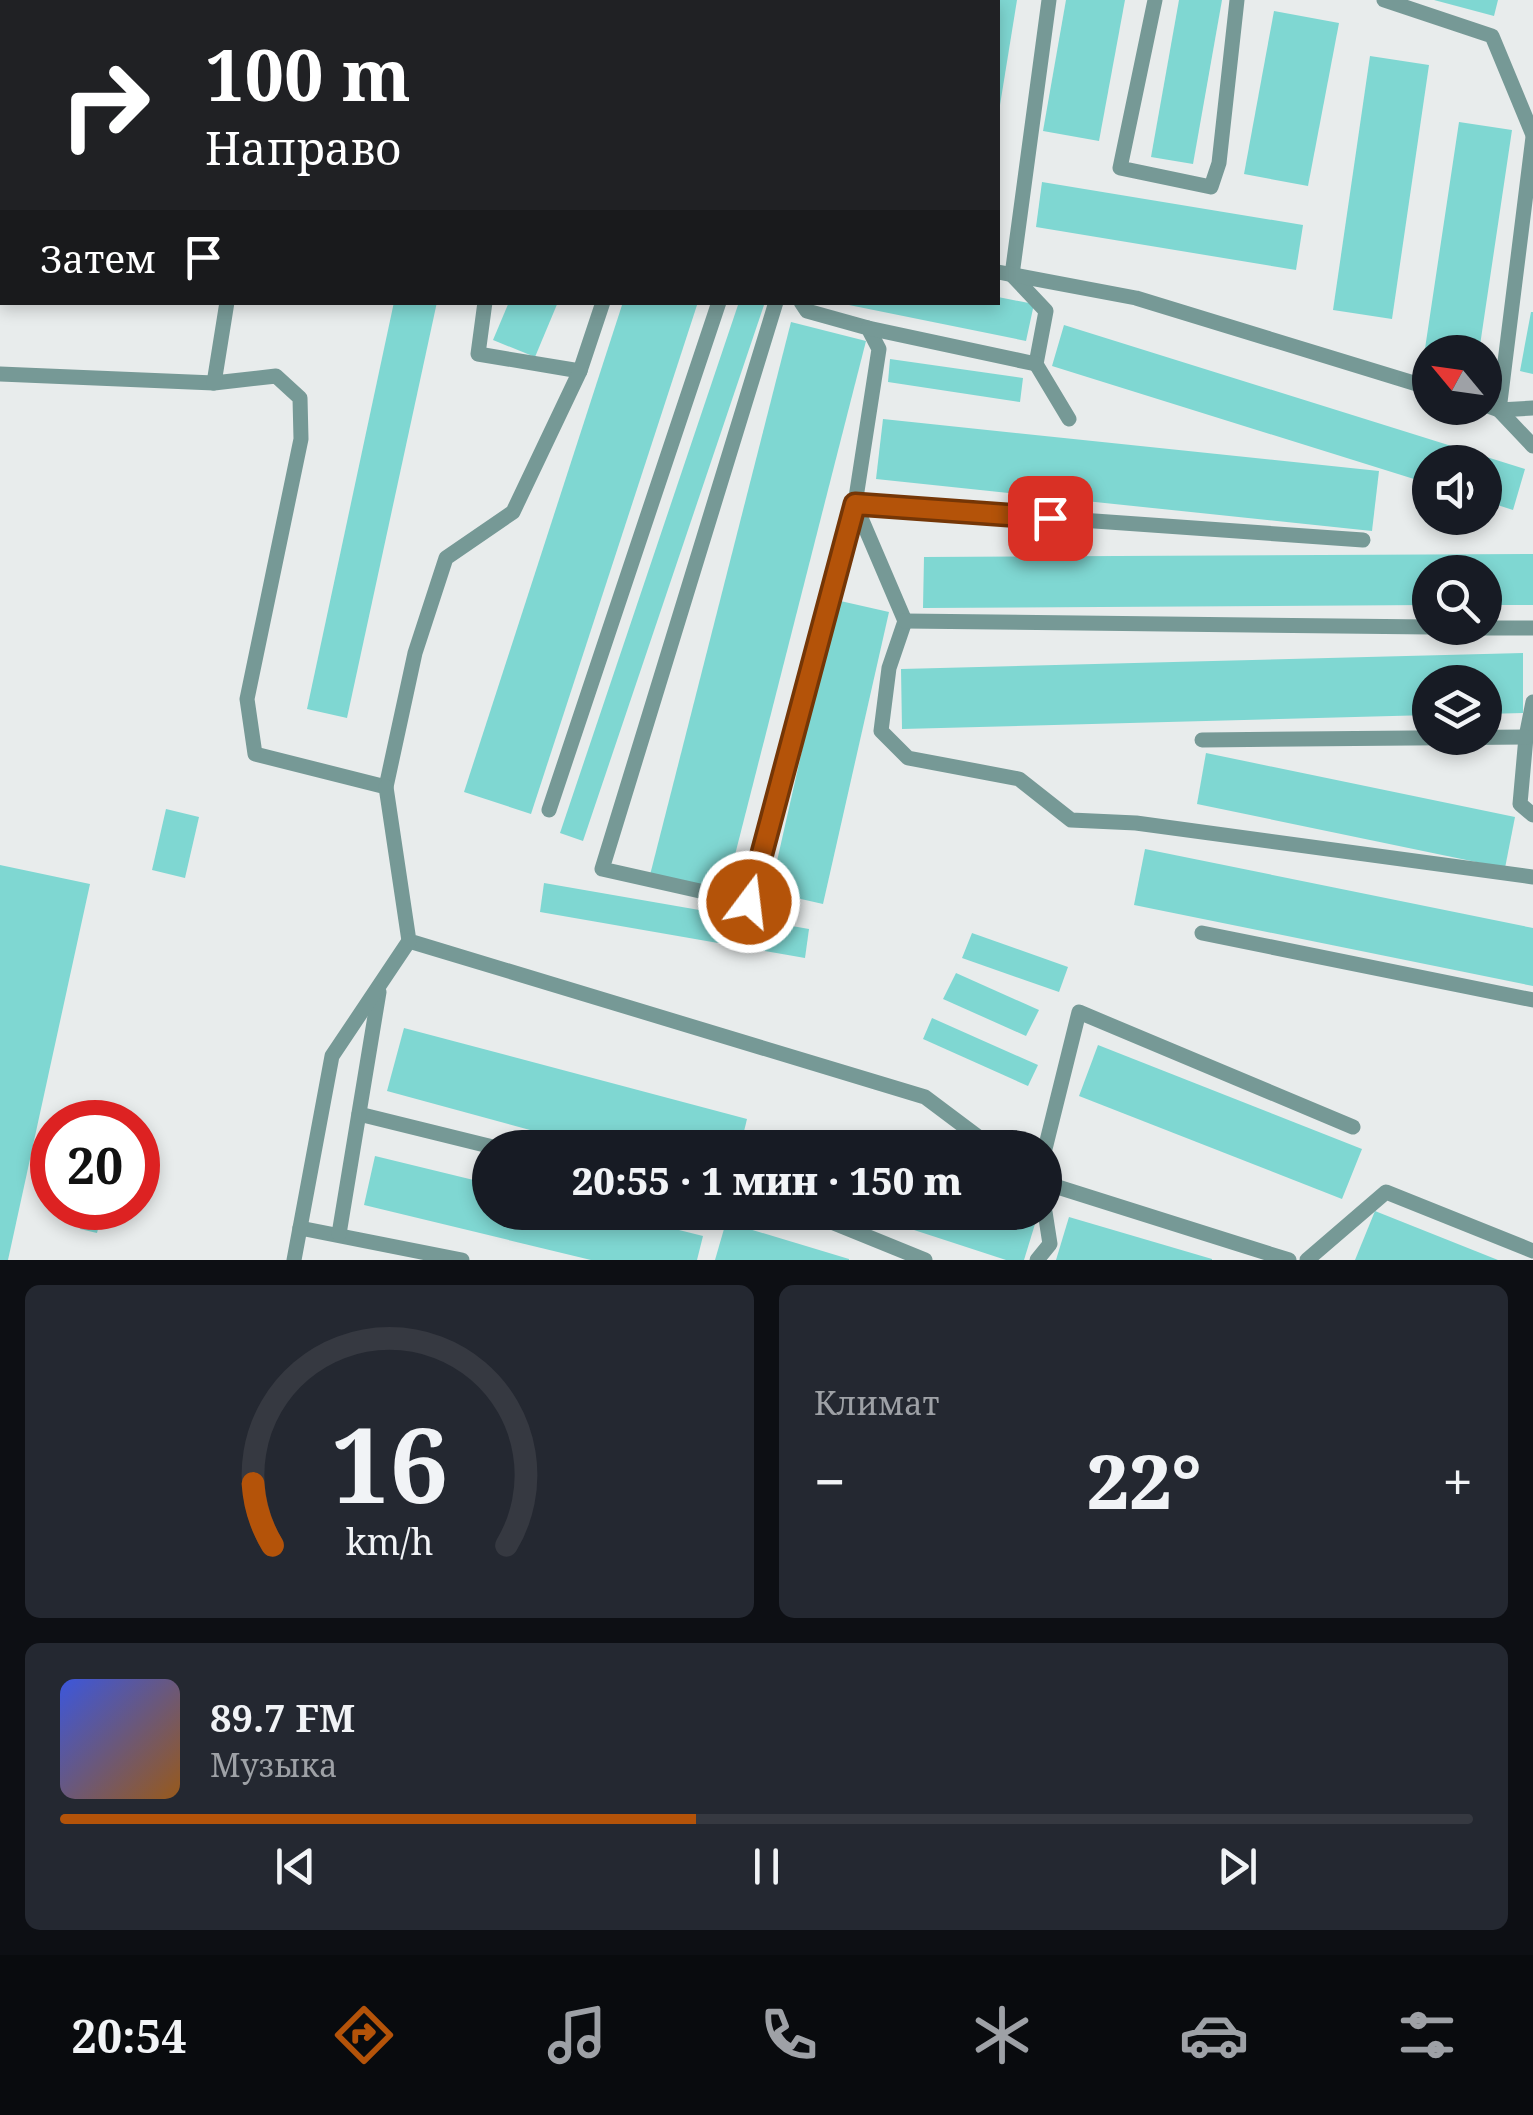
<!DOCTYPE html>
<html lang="ru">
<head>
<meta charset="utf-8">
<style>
  :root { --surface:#171b24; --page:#242831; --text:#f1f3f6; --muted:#9ea1a6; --line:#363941; --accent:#b45309 }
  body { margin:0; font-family:"Noto Serif",serif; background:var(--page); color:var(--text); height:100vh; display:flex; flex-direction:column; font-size:38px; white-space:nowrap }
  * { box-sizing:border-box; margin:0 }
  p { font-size:32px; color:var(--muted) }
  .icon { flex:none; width:55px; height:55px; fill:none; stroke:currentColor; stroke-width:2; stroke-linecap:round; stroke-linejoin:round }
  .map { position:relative; height:1260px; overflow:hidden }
  .sheet { display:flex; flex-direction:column; gap:25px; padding:25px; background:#0d0f14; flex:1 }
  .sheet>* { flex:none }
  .hud { position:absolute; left:0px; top:0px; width:1000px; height:305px; box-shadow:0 5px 15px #0003; background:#202124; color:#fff; overflow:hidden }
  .needle { width:65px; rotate:299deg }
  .buttons { position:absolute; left:1412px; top:335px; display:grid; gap:20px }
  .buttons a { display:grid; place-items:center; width:90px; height:90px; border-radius:50%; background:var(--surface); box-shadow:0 5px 15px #0003; font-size:50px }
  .speed { position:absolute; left:30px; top:1100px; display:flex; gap:20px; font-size:50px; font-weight:700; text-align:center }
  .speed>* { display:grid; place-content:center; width:130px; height:130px; border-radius:50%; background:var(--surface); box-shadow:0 5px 15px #0003; line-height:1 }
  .speed .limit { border:15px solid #d22; background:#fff; color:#111 }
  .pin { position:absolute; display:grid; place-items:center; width:85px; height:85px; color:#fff; margin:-42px; border-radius:20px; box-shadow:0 5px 15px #0006 }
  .me { position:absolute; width:110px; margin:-55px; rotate:15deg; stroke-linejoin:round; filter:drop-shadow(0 0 8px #0008) }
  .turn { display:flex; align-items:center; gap:35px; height:210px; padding:0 40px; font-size:45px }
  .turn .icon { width:130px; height:130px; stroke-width:2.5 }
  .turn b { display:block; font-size:70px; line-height:85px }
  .then { display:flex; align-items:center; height:95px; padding:0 40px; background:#0003; gap:20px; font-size:38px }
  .big { font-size:75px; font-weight:800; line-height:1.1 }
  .sheet .card { flex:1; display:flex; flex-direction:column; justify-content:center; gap:15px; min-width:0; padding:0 35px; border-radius:15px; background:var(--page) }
  .sheet .dial { align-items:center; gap:0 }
  .dial svg { height:260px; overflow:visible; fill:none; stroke:var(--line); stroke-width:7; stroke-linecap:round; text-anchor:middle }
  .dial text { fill:var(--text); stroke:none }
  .song { display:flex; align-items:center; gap:30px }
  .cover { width:120px; height:120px; border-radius:15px; background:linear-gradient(135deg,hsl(230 70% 55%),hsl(30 70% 35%)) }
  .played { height:10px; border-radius:5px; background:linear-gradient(90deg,var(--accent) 45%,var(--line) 45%) }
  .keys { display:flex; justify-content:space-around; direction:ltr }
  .heat { display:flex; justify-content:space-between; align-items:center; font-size:55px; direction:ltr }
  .sheet .tiles { flex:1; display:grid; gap:25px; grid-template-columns:1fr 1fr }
  .card:last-child { grid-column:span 2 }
  .trip { position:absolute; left:472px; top:1130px; width:590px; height:100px; border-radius:50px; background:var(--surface); box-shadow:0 5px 15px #0003; font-weight:800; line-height:100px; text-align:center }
  .tabs { display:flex; height:160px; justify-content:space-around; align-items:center; background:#090b0e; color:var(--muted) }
  .tabs .icon { width:70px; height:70px }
  .tabs .selected { color:var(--accent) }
  .tabs b { font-size:45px; color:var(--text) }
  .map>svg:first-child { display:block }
  .building { fill:#7fd7d2 }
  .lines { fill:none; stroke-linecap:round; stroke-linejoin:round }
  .lane { stroke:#769996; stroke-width:15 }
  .route-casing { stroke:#753606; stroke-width:25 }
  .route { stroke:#b45309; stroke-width:18 }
</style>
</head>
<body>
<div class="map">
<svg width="1533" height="1260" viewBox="0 0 1533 1260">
  <rect width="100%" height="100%" fill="#e8ecec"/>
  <g class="building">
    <polygon points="998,0 1017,0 1000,105 998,104"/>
    <polygon points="1066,0 1125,0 1099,141 1043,131"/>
    <polygon points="1179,0 1222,0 1193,164 1151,157"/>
    <polygon points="1434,0 1498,0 1494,16"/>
    <polygon points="1274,11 1339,23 1308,186 1244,174"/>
    <polygon points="1370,56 1429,65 1392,319 1333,310"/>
    <polygon points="1459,122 1512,130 1479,352 1430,352 1430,363 1423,362"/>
    <polygon points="1042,182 1303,225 1296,270 1036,227"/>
    <polygon points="998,297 1034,304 1026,341 844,304 998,302"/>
    <polygon points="394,302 437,302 347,718 307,709"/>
    <polygon points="509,302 558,302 535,357 493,340"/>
    <polygon points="623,302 698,302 531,814 464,792"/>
    <polygon points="739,302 765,302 583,841 560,833"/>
    <polygon points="1531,312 1533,312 1533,374 1520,371"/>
    <polygon points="791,322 866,341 725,894 650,875"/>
    <polygon points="1064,325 1525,469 1513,510 1485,501 1485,462 1430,462 1430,484 1052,366"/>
    <polygon points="890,359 1023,378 1020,402 888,382"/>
    <polygon points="883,419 1379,471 1372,531 876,479"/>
    <polygon points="1533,554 1533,605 1485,605 1485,572 1430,572 1430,605 923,608 924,557"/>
    <polygon points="836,600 889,612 823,904 770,892"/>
    <polygon points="1523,653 1523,713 1485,714 1485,682 1430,682 1430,715 902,729 901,669"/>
    <polygon points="1206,753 1515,817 1505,868 1197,804"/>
    <polygon points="166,809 199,817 185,878 152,870"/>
    <polygon points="1145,849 1533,928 1533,986 1134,905"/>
    <polygon points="0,865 90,884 8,1260 0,1260"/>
    <polygon points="544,883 809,929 805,958 540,912"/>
    <polygon points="972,933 1068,967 1059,992 962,958"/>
    <polygon points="956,973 1039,1010 1026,1036 943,999"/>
    <polygon points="932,1018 1038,1065 1028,1086 923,1039"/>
    <polygon points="404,1028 747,1119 740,1148 596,1148 387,1091"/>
    <polygon points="1098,1045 1362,1149 1342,1199 1079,1096"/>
    <polygon points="768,1137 798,1147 798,1148 764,1148"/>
    <polygon points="375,1156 490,1184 490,1212 607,1212 703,1236 697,1260 591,1260 364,1205"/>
    <polygon points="85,1210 102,1214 97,1233 80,1229"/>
    <polygon points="1375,1211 1498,1260 1355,1260"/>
    <polygon points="1000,1212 1035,1224 1024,1260 1006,1260 862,1213"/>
    <polygon points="1069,1217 1212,1259 1212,1260 1056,1260"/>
    <polygon points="726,1222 849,1259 849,1260 715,1260"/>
  </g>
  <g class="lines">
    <g class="lane">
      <polyline points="188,0 188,2"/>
      <polyline points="579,0 580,2"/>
      <polyline points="665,0 665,2"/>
      <polyline points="1049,0 1012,275 1046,311 1036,364 1069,419"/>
      <polyline points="1155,0 1120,168 1211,187 1219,163 1237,0"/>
      <polyline points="1384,0 1492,36 1533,135"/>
      <polyline points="385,2 412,0"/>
      <polyline points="852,2 853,0"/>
      <polyline points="949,2 950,0"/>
      <polyline points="1533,137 1499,410 1533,446"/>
      <polyline points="998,272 1136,298 1430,388"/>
      <polyline points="485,302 478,354 580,371"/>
      <polyline points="776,302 602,869 749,902 855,504 1363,540"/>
      <polyline points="801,302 807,311 868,328 879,349 855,504 905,621 889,668 881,731 908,758 1019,779 1071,820 1136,823 1533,877"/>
      <polyline points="868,328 1036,364"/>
      <polyline points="0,374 214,383 276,376 300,398 301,439 247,699 255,754 386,787 415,653 446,558 513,512 580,371 603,302"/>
      <polyline points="214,383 227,302"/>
      <polyline points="1485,405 1499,410 1533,408"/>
      <polyline points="905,621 1430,627"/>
      <polyline points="1457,628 1533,628"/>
      <polyline points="1533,702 1526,737 1520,804 1533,815"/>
      <polyline points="1202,740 1526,737"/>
      <polyline points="386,787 409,941 925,1097 993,1148"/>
      <polyline points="549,810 719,302"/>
      <polyline points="1202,933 1533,1000"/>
      <polyline points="359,1114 497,1148"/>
      <polyline points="1045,1149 1079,1012 1353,1127"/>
      <polyline points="1045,1183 1289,1260"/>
      <polyline points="779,1212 834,1223 925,1260"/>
      <polyline points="300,1228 462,1260"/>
      <polyline points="339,1234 379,992"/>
      <polyline points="294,1260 332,1056 409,941"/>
      <polyline points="1037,1260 1050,1244 1045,1212"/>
      <polyline points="1307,1260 1386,1192 1533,1251"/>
    </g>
  </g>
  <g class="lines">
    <g class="route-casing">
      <polyline id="route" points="749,902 855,504 1050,518"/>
    </g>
    <use href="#route" class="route"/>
  </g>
</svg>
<div class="buttons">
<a><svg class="needle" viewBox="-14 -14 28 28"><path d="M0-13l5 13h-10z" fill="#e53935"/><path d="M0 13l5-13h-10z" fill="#9ea1a6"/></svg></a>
<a><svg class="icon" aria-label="sound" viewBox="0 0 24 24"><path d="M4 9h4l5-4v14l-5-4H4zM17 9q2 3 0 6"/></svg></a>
<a><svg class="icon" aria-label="search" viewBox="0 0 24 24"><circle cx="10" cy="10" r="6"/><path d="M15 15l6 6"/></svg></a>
<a><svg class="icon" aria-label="layers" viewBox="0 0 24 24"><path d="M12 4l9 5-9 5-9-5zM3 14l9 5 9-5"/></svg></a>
</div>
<div class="speed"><div class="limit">20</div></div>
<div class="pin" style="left:1050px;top:518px;background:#d93025"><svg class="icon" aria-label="arrive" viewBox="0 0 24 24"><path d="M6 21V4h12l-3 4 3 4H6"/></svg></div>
<svg class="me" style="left:749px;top:902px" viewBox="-20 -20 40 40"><circle r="17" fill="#b45309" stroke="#fff" stroke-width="3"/><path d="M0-11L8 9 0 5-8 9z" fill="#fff"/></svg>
<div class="trip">20:55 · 1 мин · 150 m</div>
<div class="hud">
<div class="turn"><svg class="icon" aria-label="right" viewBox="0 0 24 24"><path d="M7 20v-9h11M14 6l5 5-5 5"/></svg><div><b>100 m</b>Направо</div></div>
<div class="then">Затем<svg class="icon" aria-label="arrive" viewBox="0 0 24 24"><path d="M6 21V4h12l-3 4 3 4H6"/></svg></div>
</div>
</div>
<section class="sheet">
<div class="tiles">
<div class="card dial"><svg viewBox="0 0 100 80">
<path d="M14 69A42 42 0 1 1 86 69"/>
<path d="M14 69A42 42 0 0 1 8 50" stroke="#b45309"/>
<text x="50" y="56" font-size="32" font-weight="700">16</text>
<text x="50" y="72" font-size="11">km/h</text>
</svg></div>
<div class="card"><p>Климат</p>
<div class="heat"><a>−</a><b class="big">22°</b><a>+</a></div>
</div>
<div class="card">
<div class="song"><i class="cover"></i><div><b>89.7 FM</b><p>Музыка</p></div></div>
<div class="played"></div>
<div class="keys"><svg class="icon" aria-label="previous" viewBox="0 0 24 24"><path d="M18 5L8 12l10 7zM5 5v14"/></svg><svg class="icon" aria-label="pause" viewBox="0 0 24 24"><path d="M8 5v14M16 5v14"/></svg><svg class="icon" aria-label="next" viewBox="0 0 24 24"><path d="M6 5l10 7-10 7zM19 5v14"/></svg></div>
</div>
</div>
</section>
<nav class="tabs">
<b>20:54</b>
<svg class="icon selected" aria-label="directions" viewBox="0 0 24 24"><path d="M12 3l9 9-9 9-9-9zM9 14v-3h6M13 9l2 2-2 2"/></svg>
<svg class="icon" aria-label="music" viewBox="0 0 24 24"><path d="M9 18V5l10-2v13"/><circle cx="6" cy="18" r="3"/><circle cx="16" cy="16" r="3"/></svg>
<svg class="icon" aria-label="phone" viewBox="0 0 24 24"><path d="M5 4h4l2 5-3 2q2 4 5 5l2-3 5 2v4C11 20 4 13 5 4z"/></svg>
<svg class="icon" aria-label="climate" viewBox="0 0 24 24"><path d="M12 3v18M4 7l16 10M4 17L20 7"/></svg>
<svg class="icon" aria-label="car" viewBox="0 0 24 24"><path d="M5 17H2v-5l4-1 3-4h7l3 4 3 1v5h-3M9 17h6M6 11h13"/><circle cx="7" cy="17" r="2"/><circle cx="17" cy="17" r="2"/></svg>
<svg class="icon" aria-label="filters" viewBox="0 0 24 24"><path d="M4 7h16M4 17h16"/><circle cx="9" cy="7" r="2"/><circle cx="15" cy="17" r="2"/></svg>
</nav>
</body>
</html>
